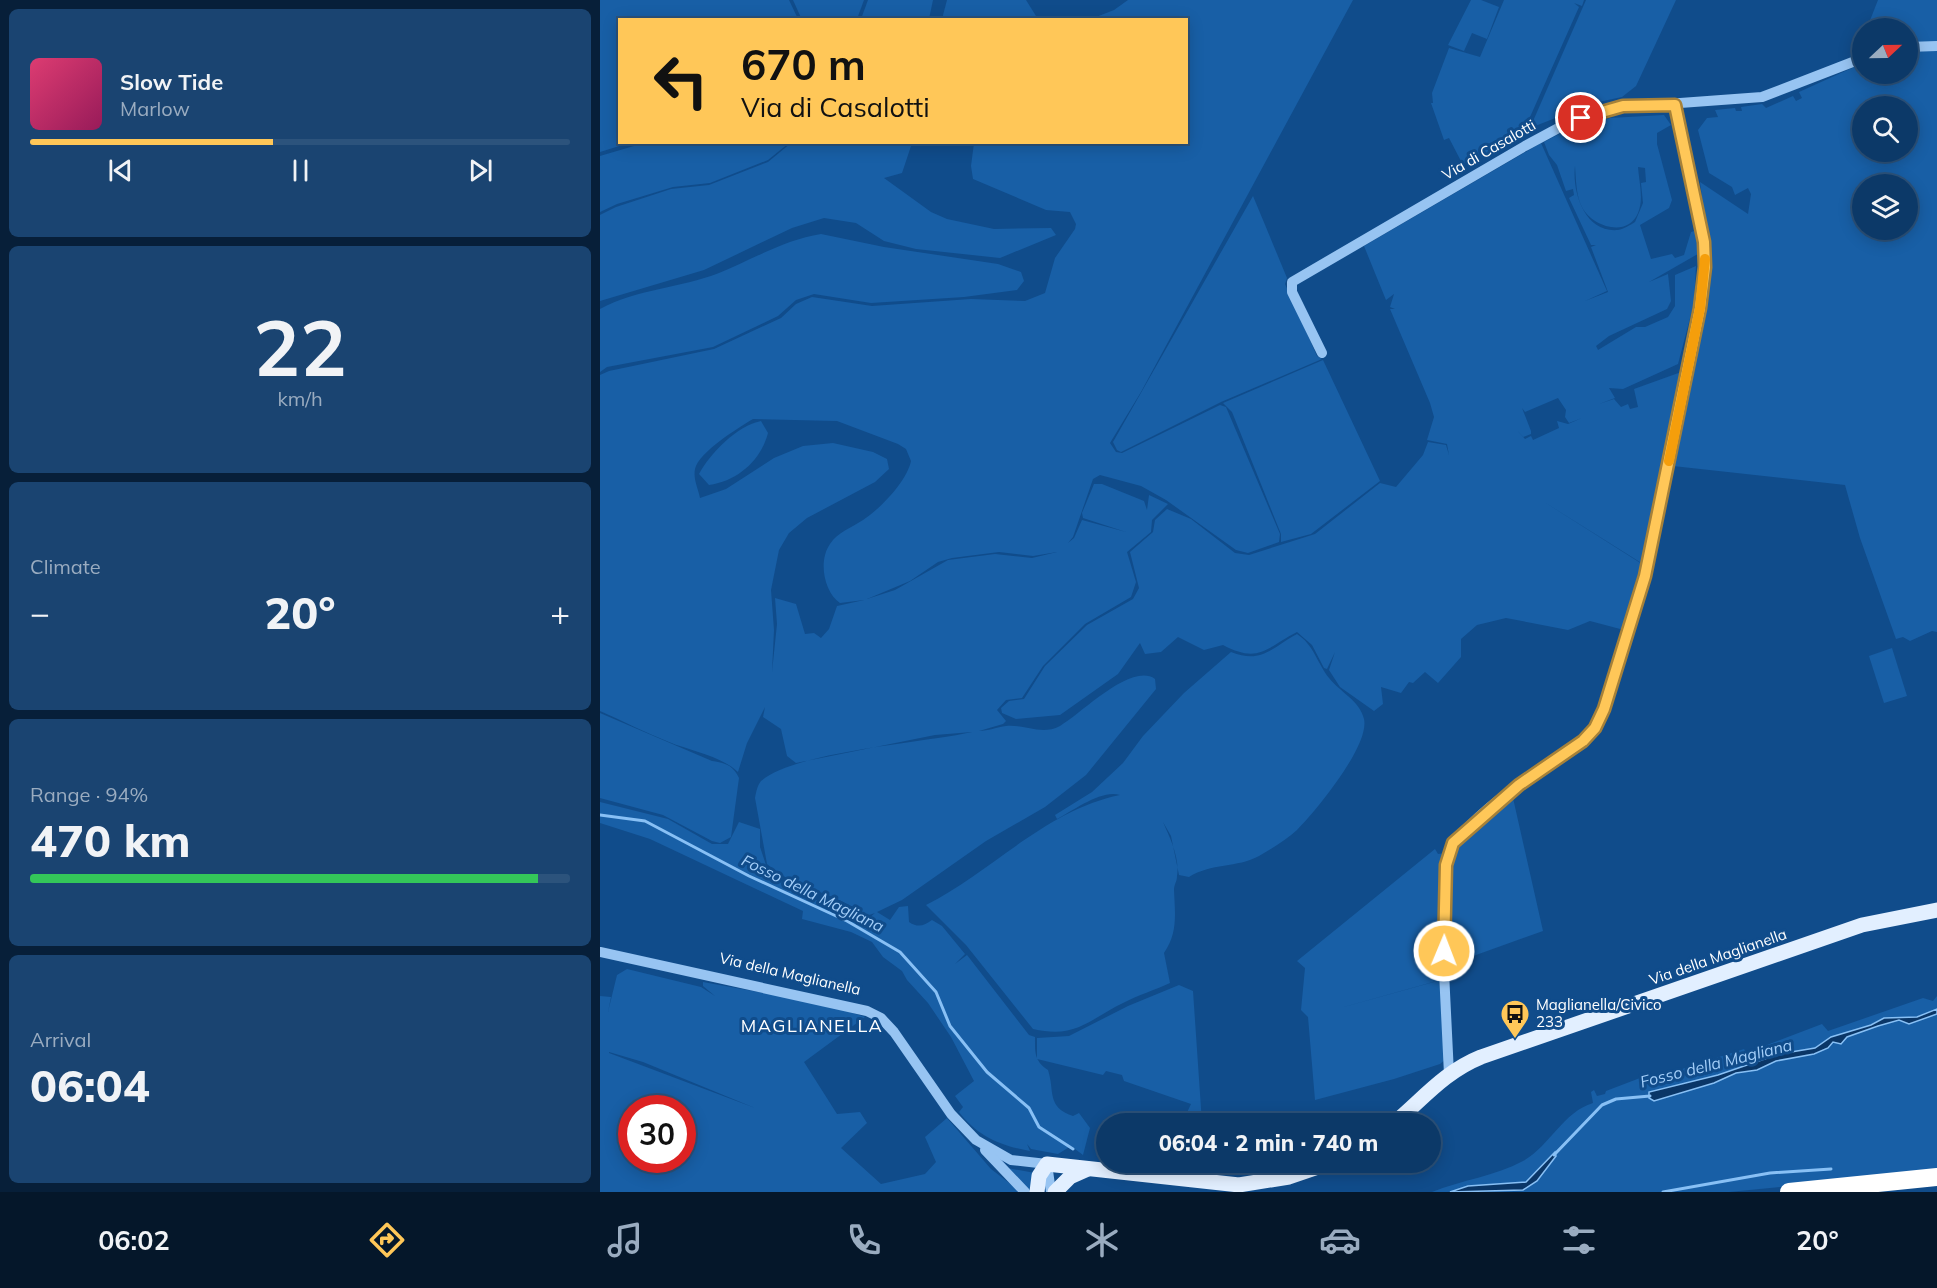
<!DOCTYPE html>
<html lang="en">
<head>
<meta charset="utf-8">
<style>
  :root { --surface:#0c3968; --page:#1a4471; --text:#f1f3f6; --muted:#9aacc0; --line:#2c537c; --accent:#ffc758 }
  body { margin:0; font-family:Mulish,sans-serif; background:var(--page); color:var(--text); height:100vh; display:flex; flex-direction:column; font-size:22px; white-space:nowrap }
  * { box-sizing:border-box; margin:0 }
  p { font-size:20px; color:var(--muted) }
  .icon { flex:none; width:33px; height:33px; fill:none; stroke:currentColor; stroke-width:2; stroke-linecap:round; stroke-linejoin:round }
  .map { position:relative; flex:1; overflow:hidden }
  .drawer { display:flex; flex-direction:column; gap:9px; padding:9px; background:#071f39; width:600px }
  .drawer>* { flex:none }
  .hud { position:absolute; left:18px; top:18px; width:570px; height:126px; border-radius:0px; box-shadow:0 3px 15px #0003,0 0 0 2px var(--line); background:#ffc758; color:#111; overflow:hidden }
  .needle { width:39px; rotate:68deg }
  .buttons { position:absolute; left:1252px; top:18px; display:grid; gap:12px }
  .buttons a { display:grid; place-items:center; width:66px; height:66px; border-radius:50%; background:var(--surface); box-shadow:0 3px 15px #0003,0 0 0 2px var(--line); font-size:30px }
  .speed { position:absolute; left:18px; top:1095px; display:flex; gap:12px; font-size:30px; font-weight:700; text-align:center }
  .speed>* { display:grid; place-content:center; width:78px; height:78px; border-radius:50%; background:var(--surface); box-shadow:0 3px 15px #0003,0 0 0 2px var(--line); line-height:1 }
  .speed .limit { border:9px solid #d22; background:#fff; color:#111 }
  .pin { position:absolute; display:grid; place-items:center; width:51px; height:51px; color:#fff; margin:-26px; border:3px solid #fff; border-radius:50%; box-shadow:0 2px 6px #0007 }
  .me { position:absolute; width:66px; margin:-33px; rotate:1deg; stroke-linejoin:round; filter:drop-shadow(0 0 4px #0008) }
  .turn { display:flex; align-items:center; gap:21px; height:126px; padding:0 24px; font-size:27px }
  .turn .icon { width:78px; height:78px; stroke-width:2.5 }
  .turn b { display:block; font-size:42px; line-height:51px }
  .big { font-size:45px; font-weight:800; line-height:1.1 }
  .drawer .card { flex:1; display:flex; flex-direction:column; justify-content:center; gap:9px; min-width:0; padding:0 21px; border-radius:9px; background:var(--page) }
  .drawer .dial { align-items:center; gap:0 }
  .dial b { font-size:78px; line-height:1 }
  .song { display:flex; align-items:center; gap:18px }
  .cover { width:72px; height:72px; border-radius:9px; background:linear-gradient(135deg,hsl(340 70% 55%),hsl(330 70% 35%)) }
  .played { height:6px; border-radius:3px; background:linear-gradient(90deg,var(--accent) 45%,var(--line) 45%) }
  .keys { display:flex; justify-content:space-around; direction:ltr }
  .heat { display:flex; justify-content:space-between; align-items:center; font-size:33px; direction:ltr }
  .charge { height:9px; border-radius:4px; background:linear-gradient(90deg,#34c759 94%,var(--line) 0) }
  .trip { position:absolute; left:496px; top:1113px; width:345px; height:60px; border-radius:30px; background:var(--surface); box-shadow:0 3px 15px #0003,0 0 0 2px var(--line); font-weight:800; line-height:60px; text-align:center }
  .dock { display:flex; height:96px; justify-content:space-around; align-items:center; background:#05172a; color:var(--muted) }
  .dock .icon { width:42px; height:42px }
  .dock .selected { color:var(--accent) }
  .dock b { font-size:27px; color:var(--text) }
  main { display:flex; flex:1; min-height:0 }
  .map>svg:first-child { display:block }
  .green { fill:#185fa6; fill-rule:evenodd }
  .water { fill:#0a3667; stroke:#88c0f5; stroke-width:1.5 }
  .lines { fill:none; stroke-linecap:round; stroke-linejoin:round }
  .stream { stroke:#88c0f5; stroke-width:3 }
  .minor { stroke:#97c4f2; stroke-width:10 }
  .major { stroke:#e2efff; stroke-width:15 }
  .highway { stroke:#fff; stroke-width:18 }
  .route-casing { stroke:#a68139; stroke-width:15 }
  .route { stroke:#ffc758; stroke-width:10 }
  .slow { stroke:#f59e0b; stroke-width:10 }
  .labels { text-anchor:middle; stroke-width:6; stroke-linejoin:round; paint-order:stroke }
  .street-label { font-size:15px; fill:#fff; stroke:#104c8b }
  .poi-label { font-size:15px; fill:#fff; stroke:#104c8b; text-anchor:start }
  .water-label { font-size:16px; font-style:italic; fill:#a3cef9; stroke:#104c8b }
  .quarter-label { font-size:18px; letter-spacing:1.5px; fill:#fff; stroke:#104c8b }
</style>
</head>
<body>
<main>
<section class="drawer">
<div class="card">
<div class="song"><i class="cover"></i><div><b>Slow Tide</b><p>Marlow</p></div></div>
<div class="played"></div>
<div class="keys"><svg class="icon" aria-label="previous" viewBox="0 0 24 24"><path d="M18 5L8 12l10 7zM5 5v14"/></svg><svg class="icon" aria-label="pause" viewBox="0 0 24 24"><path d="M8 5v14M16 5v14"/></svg><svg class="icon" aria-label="next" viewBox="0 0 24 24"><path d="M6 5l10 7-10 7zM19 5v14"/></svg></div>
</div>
<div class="card dial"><b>22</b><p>km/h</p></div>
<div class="card"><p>Climate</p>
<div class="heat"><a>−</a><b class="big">20°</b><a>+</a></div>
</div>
<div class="card"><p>Range · 94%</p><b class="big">470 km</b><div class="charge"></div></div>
<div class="card"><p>Arrival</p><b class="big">06:04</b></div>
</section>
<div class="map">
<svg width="1337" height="1192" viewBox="0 0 1337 1192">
  <rect width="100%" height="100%" fill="#104c8b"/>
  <g class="green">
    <polygon points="0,0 189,0 198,19 20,20 20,142 29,143 0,152"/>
    <polygon points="193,0 264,0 257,19 202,20"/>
    <polygon points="268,0 333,0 329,19 261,19"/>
    <polygon points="347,0 426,0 436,16 434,20 342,19"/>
    <path d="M528 0H753L541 392 510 443 516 452 522 453 620 405 626 407 680 534 679 542 648 553 636 550 566 500 541 486 500 475 493 479 473 537 468 543 474 538 482 520 526 532 483 518 482 513 494 484H502L544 501 547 510 549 495 568 504 552 520 551 532 527 552 536 582 531 597 485 624 443 666 422 698 406 700 397 710 406 721 403 724 379 731C388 731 397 727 406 726 425 724 441 736 460 726 481 714 531 662 555 679L556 689 486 775 445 807 386 841 302 900 277 912 290 920 299 907 308 906 309 922C318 928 324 926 332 920L342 926 365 954 355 964 367 955 429 1035 435 1037C435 1052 434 1061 448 1070 455 1091 446 1107 473 1116L479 1113 490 1128 483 1155 471 1146 458 1154 431 1149 427 1144 430 1151C401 1146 377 1136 359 1112L363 1107 355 1096 374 1081 351 1037 328 1003 307 980 302 971 283 957 272 942 251 932 202 919 203 911 50 839 0 823V802L68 819 112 844H128L139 822 160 829V847L167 868C177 874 183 882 192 889 210 903 229 900 249 908 256 911 261 917 269 918L275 913 266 916C237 892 196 890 167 864L155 798C156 793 157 786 161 781 196 751 324 743 372 732L335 735 196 763 187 756 181 729 163 717 165 707 147 743 138 772C121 756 91 751 69 742 46 733 23 721 0 711V375L9 371 114 349 181 318 196 304 212 297 272 306 371 299 425 301 445 293 455 258 475 229 476 224 470 212 446 210 373 179 371 166 374 143 586 142V20L491 19 514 10ZM153 419 237 421 298 444 306 449 311 461C307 481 280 509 263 520 251 528 238 532 230 544 218 561 224 592 240 603L264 600 237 606 229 629 221 638 214 633 205 634 196 604 175 598 177 624 172 672 174 630 171 590 179 550 189 533 207 518 275 482 289 469 287 459 273 452 233 443 203 446 174 458 126 489 100 498C98 488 93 479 95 469 99 452 138 428 153 419ZM399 552 433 556 457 552 432 558 395 554 348 560 295 590 267 599 310 581 338 562 352 558Z"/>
    <polygon points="871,0 881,0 899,7 887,39 872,33 864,51 848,45"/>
    <polygon points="904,0 984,0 982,6 974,3 979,7 926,126 920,135 868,164 862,163 849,138 844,140 831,103 833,103 832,93 849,48 880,57"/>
    <polygon points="986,0 1076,0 1036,86 1022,97 994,103 930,128"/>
    <polygon points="1278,0 1337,0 1337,44 1308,47 1308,28 1267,28"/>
    <path d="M1337 50V632L1332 631 1310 641 1303 637 1296 639 1260 538 1245 485 1073 466 1109 287 1110 259 1100 182 1148 214 1151 194 1148 188 1135 195 1132 187 1109 173 1098 130 1107 118 1118 117 1115 110 1135 108 1136 111H1142L1141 107 1162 104 1166 108 1193 96 1196 101 1202 98 1199 92 1263 63V74H1308V52ZM1263 106H1308V152H1263ZM1263 184H1308V230H1263Z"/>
    <path d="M1064 115 1071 125 1057 133V144L1072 200 1069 208 1040 225 1051 259 1072 254 1075 258 1084 255 1091 232 1101 229 1103 251 1049 282 1068 274 1071 301 1067 309 1009 336 996 346 998 350 1036 327H1045L1068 317 1075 306V275L1096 266 1094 303 1078 364 1023 389 1009 388 1015 398 999 404 1014 399 1021 407 1028 404 1030 409 1038 407 1034 389 1084 371 1043 564 941 500 1042 564 1024 630 990 621 968 630 906 618 877 625 861 639V657L838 683 825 672 813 683 809 682 801 693 781 687 783 704 774 711 740 687 729 670 735 652 727 669 724 668 712 645 697 632C666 648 659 664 623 645L604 650 578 637 561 652 545 654 540 643 518 674 460 715 416 719 402 713 401 708 409 701 424 699 445 666 487 625 533 599 539 588 530 552 553 532 555 520 567 509 591 519 635 553 649 555 715 534 780 483 796 487 823 455 828 442 846 445 849 455 847 444 827 440 834 417 830 403 790 309H795L790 307 794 294 786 300 764 246 941 143 1007 291 985 301 1008 292 991 247 996 245H991L969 198 974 195 973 189 966 191 957 165 949 155 944 142 978 124 980 128 1010 118ZM975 166C976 179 976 196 982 207 992 227 1028 238 1038 213 1044 199 1039 182 1038 167L1045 168 1046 182 1041 183 1043 203 1035 222C1030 225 1024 229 1018 230 984 233 972 191 975 166ZM958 398 966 410 965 417 969 423 982 418 968 424 957 421 959 428 933 440 931 436 925 439 916 429 923 437 931 434V431L922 408 925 412Z"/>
    <polygon points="44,143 44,142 189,143 168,160 110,183 73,187 17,204 0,212 0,156"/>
    <polygon points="191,143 312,143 302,173 284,178 331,212 347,219 394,229 451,228 456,235 400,258 316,249 284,241 256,223 224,218 192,228 104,270 0,301 0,215 16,207 71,189 109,185 168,162"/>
    <polygon points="653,196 687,278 685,284 717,356 722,359 621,402 521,452 517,450 513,442"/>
    <path d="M221 234 284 247 398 264 421 272 424 281 417 290 364 297 271 303 214 294 196 300 178 316 113 347 7 367 0 372V309C37 289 80 288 119 273 153 259 184 240 221 234Z"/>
    <polygon points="723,360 780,481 711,534 681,542 681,534 632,412 623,403"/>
    <path d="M161 421 168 433C161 460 138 481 109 485L99 474C111 452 137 426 161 421Z"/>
    <path d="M697 634C714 645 717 663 729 678 740 692 760 701 764 719 770 745 716 811 697 830 686 840 671 849 659 856 637 868 611 863 589 877L579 875 571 836 563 822C570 838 580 858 577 876 577 882 574 884 574 890 575 914 578 933 564 953L570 983C555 990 538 995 523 1003 488 1020 476 1039 433 1029L366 945 326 905C391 872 446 810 520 795 502 789 474 810 457 819L455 815 492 792 523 763 543 736 584 693 631 652C661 664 670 649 697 634Z"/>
    <polygon points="1292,648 1307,696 1284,703 1269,656"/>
    <path d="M0 713 112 761C125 763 133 765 139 778L131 837 120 843 112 841 63 815 0 798Z"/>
    <path d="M913 798 943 931 851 964C852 937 845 858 862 839 873 826 899 809 913 798Z"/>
    <polygon points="835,849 838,854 845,853 839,963 836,969 840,980 733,1010 841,980 847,1058 840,1064 794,1079 715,1100 708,1017 701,1010 705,968 697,961"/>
    <path d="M27 969 101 987 115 996 103 986V982L226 1004 265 1017 204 1062 237 1114 260 1112 267 1123 241 1148 281 1184 325 1174 336 1162 325 1137 347 1118 391 1169 421 1192H0V996L11 997 8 1012 17 975ZM9 1052 43 1062 155 1108 9 1053ZM32 1108H82V1160H32Z"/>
    <polygon points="579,985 593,991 602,1123 582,1123 591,1104 524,1081 522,1075 506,1071 503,1075 437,1059 437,1038 469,1036 528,1006"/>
    <path d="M1337 996V1172L1129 1192H832C862 1180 895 1176 923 1161 949 1147 963 1112 993 1103L991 1092 994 1090 997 1096 1005 1094 1006 1091 1040 1078 1042 1082 1144 1049 1146 1053 1222 1024 1228 1031 1323 998 1333 1001Z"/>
    <polygon points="554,1163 604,1163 605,1171 598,1173"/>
    <polygon points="407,1168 435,1173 430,1192"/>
  </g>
  <g class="water">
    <polygon points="1337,1009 1337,1014 1309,1024 1299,1020 1278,1026 1247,1037 1241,1044 1233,1042 1228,1048 1214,1054 1176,1061 1157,1070 1136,1073 1114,1083 1054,1101 1049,1098 1049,1092 1118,1075 1179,1054 1215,1048 1231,1037 1271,1025 1284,1018 1317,1017"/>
    <polygon points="955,1152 956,1156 937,1181 923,1190 850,1192 868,1186 926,1182"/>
  </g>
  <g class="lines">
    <g class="stream">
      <polyline points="0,815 45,821 149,876 247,921 300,952 336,992 350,1026 387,1072 429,1108 439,1127 473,1149"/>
      <polyline points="954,1155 1002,1105 1016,1099 1050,1096"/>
      <polyline points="1063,1192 1170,1173 1231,1169"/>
    </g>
    <g class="minor">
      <polyline points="1308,47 1337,46"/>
      <polyline points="722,353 692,292 692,282 925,146 964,125 1012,108 1162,97 1263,58"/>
      <polyline points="0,952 267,1011 281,1018 294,1032 351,1114 376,1140 411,1160 447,1164 451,1192"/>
      <path d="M849 1074 844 972 846 865C851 822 948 766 983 741 1006 721 1012 687 1021 659 1056 545 1075 425 1100 308L1105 267 1104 242 1075 105"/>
      <polyline points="385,1150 425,1192"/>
    </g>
    <g class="major">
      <path d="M793 1124C823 1099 844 1072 881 1057L1262 925 1337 910"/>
      <polyline points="437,1192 439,1176 447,1164 639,1185 689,1177 733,1162"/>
      <polyline points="455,1192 470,1177 488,1169"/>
    </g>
    <polyline class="highway" points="1189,1192 1337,1177"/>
  </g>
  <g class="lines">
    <g class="route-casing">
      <polyline id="route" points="844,951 846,865 853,843 919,785 983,741 995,728 1004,709 1045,576 1100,308 1105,267 1104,242 1075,105 1023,106 981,118"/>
    </g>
    <use href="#route" class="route"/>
    <polyline class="slow" points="1069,461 1100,308 1105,259"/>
  </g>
  <defs>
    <g id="bus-pin" transform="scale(1.5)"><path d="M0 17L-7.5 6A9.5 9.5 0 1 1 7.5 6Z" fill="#ffc758" stroke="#104c8b"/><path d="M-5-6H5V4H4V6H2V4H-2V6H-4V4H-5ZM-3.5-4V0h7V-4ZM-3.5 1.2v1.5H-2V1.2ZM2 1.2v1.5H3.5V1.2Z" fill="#111"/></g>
  </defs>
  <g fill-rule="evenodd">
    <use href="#bus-pin" x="915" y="1014"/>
  </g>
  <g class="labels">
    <g class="street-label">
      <text transform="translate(889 150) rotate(-30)" y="5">Via di Casalotti</text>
      <text transform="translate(1118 957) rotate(-19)" y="5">Via della Maglianella</text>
      <text transform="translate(190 974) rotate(13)" y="5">Via della Maglianella</text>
    </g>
    <g class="poi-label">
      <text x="936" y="1010">Maglianella/Civico<tspan x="936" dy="17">233</tspan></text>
    </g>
    <g class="water-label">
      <text transform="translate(213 893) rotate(26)" y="6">Fosso della Magliana</text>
      <text transform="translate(1116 1063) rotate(-14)" y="6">Fosso della Magliana</text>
    </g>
    <g class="quarter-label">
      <text x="212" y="1032">MAGLIANELLA</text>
    </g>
  </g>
</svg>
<div class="buttons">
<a><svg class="needle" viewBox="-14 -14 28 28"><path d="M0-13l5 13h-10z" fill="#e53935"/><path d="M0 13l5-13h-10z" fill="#9aacc0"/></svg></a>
<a><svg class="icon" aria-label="search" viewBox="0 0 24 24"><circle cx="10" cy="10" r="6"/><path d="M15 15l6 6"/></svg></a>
<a><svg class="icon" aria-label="layers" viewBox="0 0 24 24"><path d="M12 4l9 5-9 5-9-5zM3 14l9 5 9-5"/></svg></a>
</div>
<div class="speed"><div class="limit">30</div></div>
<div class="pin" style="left:981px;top:118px;background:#d93025"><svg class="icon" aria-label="arrive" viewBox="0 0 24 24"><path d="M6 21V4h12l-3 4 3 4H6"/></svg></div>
<svg class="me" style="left:844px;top:951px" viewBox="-20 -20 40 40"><circle r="17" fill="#ffc758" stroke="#fff" stroke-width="3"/><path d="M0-11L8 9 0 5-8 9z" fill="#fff"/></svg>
<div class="trip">06:04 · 2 min · 740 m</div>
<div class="hud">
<div class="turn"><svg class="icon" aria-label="left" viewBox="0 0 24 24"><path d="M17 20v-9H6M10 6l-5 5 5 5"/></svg><div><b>670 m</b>Via di Casalotti</div></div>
</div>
</div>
</main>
<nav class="dock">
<b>06:02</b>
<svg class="icon selected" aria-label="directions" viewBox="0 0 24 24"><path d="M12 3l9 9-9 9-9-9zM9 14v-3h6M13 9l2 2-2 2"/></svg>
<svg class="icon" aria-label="music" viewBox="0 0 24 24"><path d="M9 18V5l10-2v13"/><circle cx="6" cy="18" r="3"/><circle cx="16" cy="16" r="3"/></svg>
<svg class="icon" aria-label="phone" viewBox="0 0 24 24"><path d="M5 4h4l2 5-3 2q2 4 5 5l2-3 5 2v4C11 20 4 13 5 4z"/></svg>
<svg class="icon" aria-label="climate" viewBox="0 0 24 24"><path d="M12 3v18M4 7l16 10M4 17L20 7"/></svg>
<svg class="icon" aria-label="car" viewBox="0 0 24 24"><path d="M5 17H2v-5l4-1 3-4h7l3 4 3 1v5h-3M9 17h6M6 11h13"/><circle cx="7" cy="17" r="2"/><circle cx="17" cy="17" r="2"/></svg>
<svg class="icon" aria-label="filters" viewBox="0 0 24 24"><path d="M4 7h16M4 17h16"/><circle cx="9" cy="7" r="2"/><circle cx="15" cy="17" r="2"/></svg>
<b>20°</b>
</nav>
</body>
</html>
